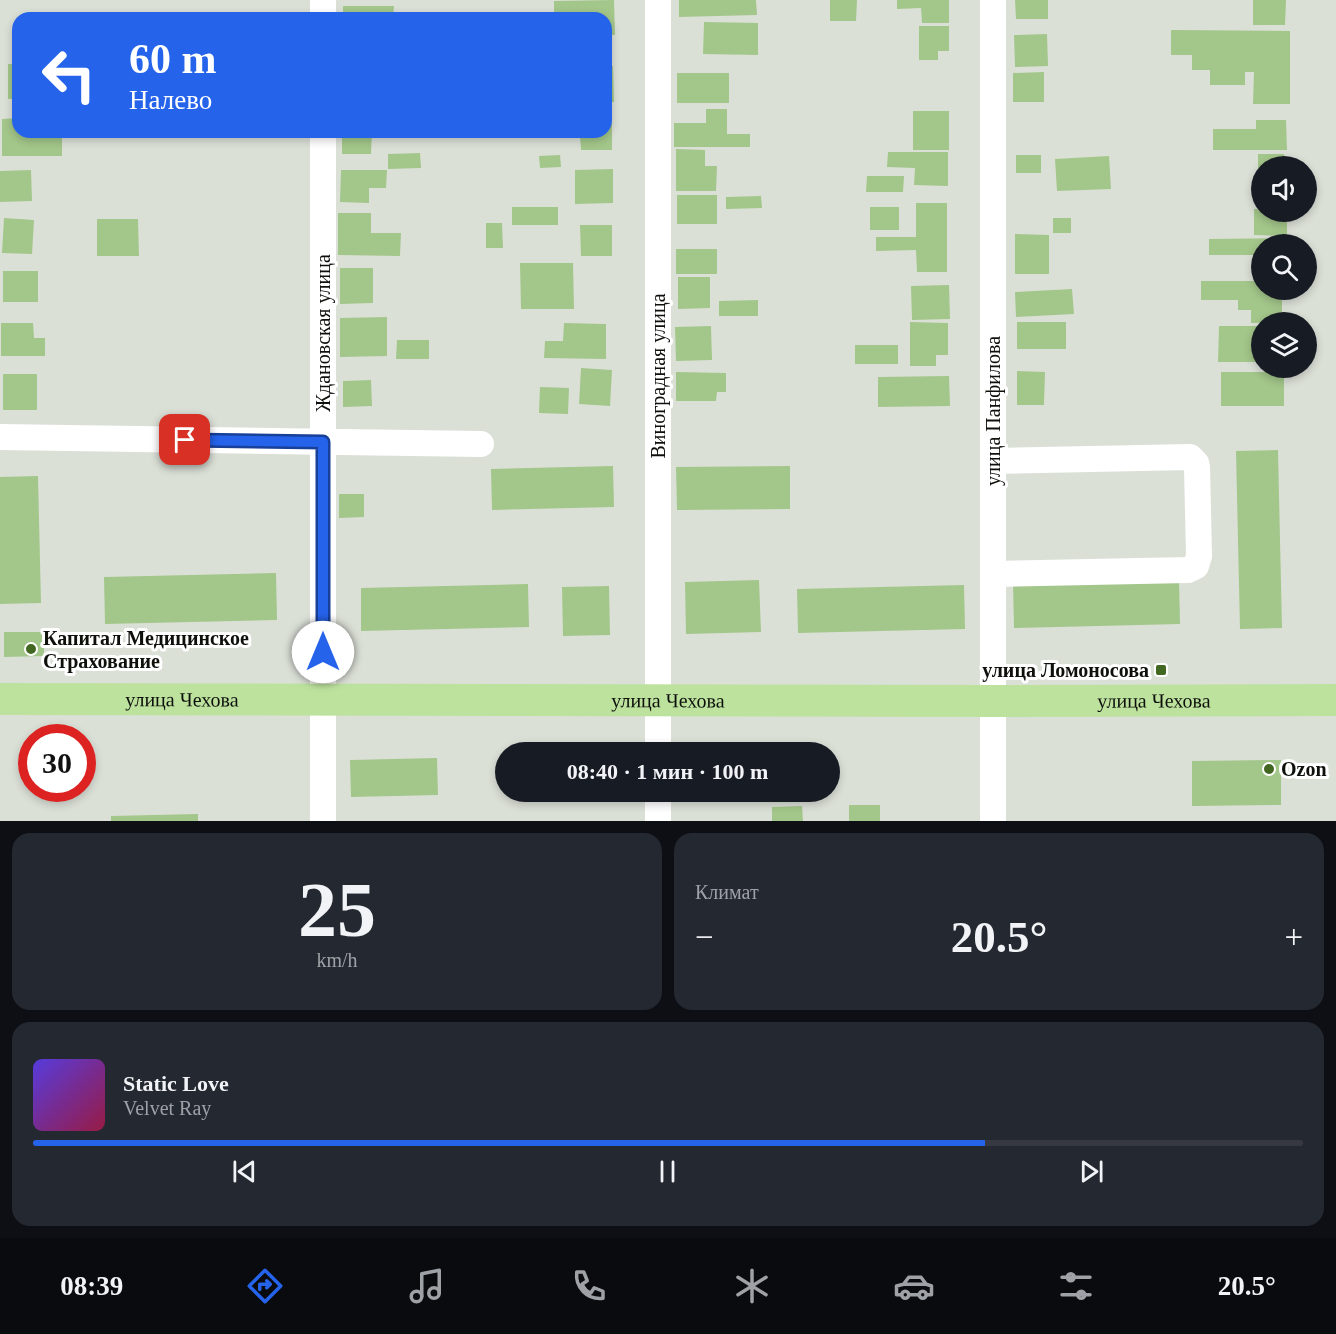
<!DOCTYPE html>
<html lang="ru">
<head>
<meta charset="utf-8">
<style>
  :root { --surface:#171b24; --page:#242831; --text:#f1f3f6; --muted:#9ea1a6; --line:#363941; --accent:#2563eb }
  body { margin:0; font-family:"Times New Roman",serif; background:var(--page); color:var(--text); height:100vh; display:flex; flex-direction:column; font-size:22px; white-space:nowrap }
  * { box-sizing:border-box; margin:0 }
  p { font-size:20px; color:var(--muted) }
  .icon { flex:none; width:33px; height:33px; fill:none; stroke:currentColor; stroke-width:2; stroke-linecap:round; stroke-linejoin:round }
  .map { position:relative; height:821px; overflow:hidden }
  .side { display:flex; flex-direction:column; gap:12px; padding:12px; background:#0d0f14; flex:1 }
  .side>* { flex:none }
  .guide { position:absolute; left:12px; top:12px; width:600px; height:126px; border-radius:18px; box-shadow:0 3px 9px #0003; background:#2563eb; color:#fff; overflow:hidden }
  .buttons { position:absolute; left:1251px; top:156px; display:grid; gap:12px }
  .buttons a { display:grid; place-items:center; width:66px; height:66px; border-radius:50%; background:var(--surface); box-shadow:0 3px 9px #0003; font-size:30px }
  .speed { position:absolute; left:18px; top:724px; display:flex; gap:12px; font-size:30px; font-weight:700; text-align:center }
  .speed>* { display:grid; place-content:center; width:78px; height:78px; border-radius:50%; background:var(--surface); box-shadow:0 3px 9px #0003; line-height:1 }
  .speed .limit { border:9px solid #d22; background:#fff; color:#111 }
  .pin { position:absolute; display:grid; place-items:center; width:51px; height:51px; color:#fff; margin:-26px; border-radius:12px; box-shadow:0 3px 9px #0006 }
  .me { position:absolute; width:66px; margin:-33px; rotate:0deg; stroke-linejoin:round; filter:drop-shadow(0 0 4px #0008) }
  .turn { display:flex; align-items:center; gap:21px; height:126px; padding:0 18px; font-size:27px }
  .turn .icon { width:78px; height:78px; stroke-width:2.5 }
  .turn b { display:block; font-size:42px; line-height:51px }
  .big { font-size:45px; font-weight:700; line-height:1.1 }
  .side .card { flex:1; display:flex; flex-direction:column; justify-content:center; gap:9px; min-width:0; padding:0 21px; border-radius:18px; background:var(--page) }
  .side .dial { align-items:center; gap:0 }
  .dial b { font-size:78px; line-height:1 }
  .song { display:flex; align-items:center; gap:18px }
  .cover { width:72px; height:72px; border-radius:9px; background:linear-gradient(135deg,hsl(250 70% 55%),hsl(340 70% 35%)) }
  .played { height:6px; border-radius:3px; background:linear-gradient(90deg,var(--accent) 75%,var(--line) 75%) }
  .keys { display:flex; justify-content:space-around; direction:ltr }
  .heat { display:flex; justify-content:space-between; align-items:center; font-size:33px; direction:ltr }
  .side .tiles { flex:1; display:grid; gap:12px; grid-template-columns:1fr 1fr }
  .card:last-child { grid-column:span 2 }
  .trip { position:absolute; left:495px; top:742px; width:345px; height:60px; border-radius:30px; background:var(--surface); box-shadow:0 3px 9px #0003; font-weight:700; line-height:60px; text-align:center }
  .tab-bar { display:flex; height:96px; justify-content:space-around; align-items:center; background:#090b0e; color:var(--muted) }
  .tab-bar .icon { width:42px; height:42px }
  .tab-bar .active { color:var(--accent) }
  .tab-bar b { font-size:27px; color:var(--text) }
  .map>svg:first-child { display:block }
  .building { fill:#a3c68a }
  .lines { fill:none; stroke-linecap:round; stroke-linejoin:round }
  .minor { stroke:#fff; stroke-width:26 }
  .major { stroke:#bde29e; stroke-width:32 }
  .route-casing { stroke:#184099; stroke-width:15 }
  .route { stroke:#2563eb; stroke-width:10 }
  .poi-dot { fill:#426720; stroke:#fff; stroke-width:2 }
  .labels { text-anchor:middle; stroke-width:6; stroke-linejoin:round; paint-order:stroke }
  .street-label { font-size:20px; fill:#0e100c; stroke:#fff }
  .poi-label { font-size:20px; font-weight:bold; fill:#0e100c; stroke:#fff; text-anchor:start }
</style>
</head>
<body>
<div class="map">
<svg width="1336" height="821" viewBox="0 0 1336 821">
  <rect width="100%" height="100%" fill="#dbe0d7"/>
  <g class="building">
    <polygon points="614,0 615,35 606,35 606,18 554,18 554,1"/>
    <polygon points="679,0 756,0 757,15 679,17"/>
    <polygon points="830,0 857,0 856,21 830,21"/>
    <polygon points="897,0 949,0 949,23 922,23 921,8 897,9"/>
    <polygon points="1015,0 1048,0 1048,19 1016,19"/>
    <polygon points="1253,0 1286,0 1285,25 1253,25"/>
    <polygon points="343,6 394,6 393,18 343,18"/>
    <polygon points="704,22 758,23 758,55 703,54"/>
    <polygon points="919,26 949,26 949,51 938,51 938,60 919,60"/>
    <polygon points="1171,30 1290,31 1290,104 1253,104 1254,72 1245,72 1245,85 1210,85 1210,70 1192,70 1192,55 1171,55"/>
    <polygon points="1047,34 1048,66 1015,67 1014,35"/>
    <rect x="8" y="64" width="10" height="35"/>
    <polygon points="606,66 613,66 614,102 606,102"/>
    <polygon points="1044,72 1044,102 1013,102 1013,73"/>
    <rect x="677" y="73" width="52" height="30"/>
    <polygon points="706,109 727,109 727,134 750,134 750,147 674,147 674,123 706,123"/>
    <polygon points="612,111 612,150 581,150 580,136 557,136 556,132 606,132 606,112"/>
    <rect x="913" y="111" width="36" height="39"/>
    <polygon points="18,118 18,132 34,132 34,136 62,136 62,156 2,156 2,119"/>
    <polygon points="1256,120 1286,120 1287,150 1213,150 1213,129 1256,129"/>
    <polygon points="342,132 372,132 371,154 342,154"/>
    <polygon points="676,149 705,150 705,166 717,166 716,191 676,191"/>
    <polygon points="888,152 948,152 948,186 914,185 915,168 887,167"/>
    <polygon points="420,153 421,168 388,169 388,154"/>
    <polygon points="1258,154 1284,154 1284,166 1262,166 1262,188 1258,188"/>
    <polygon points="560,155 561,167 540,168 539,156"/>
    <rect x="1016" y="155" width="25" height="18"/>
    <polygon points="1109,156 1111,189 1057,191 1055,159"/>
    <polygon points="613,169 613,203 575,204 575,170"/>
    <polygon points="31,170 32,201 0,202 0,171"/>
    <polygon points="341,170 387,170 386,188 369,188 369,203 340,202"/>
    <polygon points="867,176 904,176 903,192 866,192"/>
    <rect x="677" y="195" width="40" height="29"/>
    <polygon points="761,196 762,208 726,209 726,197"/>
    <polygon points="916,203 947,203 947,272 917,272 916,250 876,251 876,237 916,237"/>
    <rect x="512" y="207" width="46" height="18"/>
    <rect x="870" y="207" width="29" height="23"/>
    <polygon points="1254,209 1262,209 1262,212 1287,212 1287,236 1254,235"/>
    <polygon points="338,213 371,213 371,233 401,233 400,256 338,255"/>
    <polygon points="4,218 34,220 32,254 2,253"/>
    <rect x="1053" y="218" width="18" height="15"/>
    <polygon points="97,219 138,219 139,256 97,256"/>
    <polygon points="486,223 502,223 503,248 486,248"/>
    <polygon points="580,225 612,225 612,256 581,256"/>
    <polygon points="1015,234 1049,235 1049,274 1015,274"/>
    <polygon points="1284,238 1284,244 1262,244 1262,272 1254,273 1254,255 1209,255 1209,239"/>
    <rect x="676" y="249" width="41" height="25"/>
    <polygon points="520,263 573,263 574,309 521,309"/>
    <polygon points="340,268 373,268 373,303 340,304"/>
    <rect x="3" y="271" width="35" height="31"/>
    <polygon points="678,277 710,277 710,308 678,309"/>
    <polygon points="1201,281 1262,281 1262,290 1282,290 1282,322 1251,323 1251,310 1238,310 1238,300 1201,300"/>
    <polygon points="949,285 950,319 912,320 911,286"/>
    <polygon points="1072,289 1074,314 1016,317 1015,292"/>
    <polygon points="758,300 758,316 719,316 719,301"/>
    <polygon points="387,317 387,356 340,357 340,318"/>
    <polygon points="910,322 948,323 948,355 936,355 936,366 910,366"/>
    <rect x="1017" y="322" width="49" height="27"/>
    <polygon points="1,323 33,323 34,338 45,338 45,356 1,356"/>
    <polygon points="564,323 606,324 606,359 544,358 545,341 563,341"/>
    <polygon points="711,326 712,360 676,361 675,327"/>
    <polygon points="1219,326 1262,326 1262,362 1218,362"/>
    <polygon points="397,340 429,340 429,359 396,359"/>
    <rect x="855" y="345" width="43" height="19"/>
    <polygon points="581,368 612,370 610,406 579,404"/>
    <polygon points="1017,371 1045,372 1044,405 1017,405"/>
    <polygon points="676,372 726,373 726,392 717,392 716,401 676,401"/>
    <rect x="1221" y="372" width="63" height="34"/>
    <rect x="3" y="374" width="34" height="36"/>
    <polygon points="949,376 950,406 878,407 878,377"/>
    <polygon points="371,380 372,406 343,407 343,381"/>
    <polygon points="540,387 569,388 568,414 539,413"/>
    <polygon points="1278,450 1282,628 1240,629 1236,451"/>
    <polygon points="613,466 614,507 492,510 491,469"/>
    <polygon points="790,466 790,509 677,510 676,467"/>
    <polygon points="38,476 41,603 0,604 0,477"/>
    <polygon points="339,494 364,494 364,517 339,518"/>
    <polygon points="276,573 277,620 105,624 104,577"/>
    <polygon points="1179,579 1180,624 1014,628 1013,582"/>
    <polygon points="759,580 761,632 686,634 685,582"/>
    <polygon points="528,584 529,627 361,631 361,588"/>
    <polygon points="964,585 965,629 798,633 797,589"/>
    <polygon points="609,586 610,635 563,636 562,587"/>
    <polygon points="4,632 44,632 44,656 4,657"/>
    <polygon points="437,758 438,795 351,797 350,760"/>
    <polygon points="1281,760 1281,805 1192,806 1192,761"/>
    <rect x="849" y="805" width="31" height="16"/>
    <polygon points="802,806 803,821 772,821 772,807"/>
    <polygon points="198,814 198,821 111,821 111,816"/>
  </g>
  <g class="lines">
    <g class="minor">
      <polyline points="658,0 658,753"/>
      <polyline points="323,18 323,0"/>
      <polyline points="0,437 481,444"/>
      <polyline points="993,574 1188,570 1196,566 1199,556 1197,467 1196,463 1190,457 993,461"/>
      <polyline points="658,792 658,821"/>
      <polyline points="323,821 323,132"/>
      <polyline points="993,821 993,0"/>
    </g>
    <path class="major" id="s1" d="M0 699 993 701 1336 700"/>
  </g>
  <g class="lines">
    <g class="route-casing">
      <polyline id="route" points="185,440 323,442 323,652"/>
    </g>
    <use href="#route" class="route"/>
  </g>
  <g class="poi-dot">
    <circle cx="31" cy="649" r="6"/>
    <rect x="1155" y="664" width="12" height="12" rx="3"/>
    <circle cx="1269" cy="769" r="6"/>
  </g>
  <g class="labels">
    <g class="street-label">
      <text transform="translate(323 333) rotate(-90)" y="7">Ждановская улица</text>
      <text transform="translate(658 376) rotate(-90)" y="7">Виноградная улица</text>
      <text transform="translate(993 411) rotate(-90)" y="7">улица Панфилова</text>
      <text dy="7" stroke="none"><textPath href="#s1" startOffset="182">улица Чехова</textPath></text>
      <text dy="7" stroke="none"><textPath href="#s1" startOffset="668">улица Чехова</textPath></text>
      <text dy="7" stroke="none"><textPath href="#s1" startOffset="1154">улица Чехова</textPath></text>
    </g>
    <g class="poi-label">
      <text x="43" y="645">Капитал Медицинское<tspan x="43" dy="23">Страхование</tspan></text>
      <text x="1149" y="677" text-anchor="end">улица Ломоносова</text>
      <text x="1281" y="776">Ozon</text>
    </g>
  </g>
</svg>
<div class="buttons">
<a><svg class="icon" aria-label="sound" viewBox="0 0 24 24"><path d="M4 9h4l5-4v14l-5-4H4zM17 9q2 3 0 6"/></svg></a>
<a><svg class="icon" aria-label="search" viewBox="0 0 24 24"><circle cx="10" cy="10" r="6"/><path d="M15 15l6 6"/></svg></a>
<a><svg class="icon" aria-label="layers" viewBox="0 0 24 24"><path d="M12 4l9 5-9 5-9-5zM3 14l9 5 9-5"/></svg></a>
</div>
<div class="speed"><div class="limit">30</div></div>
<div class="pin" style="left:185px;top:440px;background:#d93025"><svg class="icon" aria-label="arrive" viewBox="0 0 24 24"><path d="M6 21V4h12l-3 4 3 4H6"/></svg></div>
<svg class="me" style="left:323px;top:652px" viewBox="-20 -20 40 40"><circle r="19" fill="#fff"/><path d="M0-13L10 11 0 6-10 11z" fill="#2563eb"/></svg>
<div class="trip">08:40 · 1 мин · 100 m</div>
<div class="guide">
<div class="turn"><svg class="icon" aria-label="left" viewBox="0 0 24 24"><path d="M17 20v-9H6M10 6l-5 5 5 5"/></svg><div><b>60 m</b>Налево</div></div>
</div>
</div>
<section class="side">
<div class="tiles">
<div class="card dial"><b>25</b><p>km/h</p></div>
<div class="card"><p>Климат</p>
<div class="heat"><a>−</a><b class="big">20.5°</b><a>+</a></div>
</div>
<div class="card">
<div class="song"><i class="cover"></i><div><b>Static Love</b><p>Velvet Ray</p></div></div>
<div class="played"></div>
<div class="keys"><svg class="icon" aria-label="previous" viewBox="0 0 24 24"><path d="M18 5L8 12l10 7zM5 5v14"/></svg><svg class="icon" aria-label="pause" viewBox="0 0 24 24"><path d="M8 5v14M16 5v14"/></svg><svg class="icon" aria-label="next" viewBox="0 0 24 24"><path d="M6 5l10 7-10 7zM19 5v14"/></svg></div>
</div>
</div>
</section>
<nav class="tab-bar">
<b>08:39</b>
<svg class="icon active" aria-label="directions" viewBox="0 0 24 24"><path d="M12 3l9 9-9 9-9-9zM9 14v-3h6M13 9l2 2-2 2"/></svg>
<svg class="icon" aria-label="music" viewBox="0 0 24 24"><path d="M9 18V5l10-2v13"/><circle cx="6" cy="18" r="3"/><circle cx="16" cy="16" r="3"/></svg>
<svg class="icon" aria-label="phone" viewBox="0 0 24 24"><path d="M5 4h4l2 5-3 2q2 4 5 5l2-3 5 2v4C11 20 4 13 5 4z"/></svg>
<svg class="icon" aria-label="climate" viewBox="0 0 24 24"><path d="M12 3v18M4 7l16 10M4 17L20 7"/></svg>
<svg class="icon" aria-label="car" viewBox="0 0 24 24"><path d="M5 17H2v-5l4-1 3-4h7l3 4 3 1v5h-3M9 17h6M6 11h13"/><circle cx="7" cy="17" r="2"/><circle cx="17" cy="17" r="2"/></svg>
<svg class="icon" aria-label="filters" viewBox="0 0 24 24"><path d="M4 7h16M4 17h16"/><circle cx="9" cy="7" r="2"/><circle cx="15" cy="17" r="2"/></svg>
<b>20.5°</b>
</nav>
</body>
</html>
